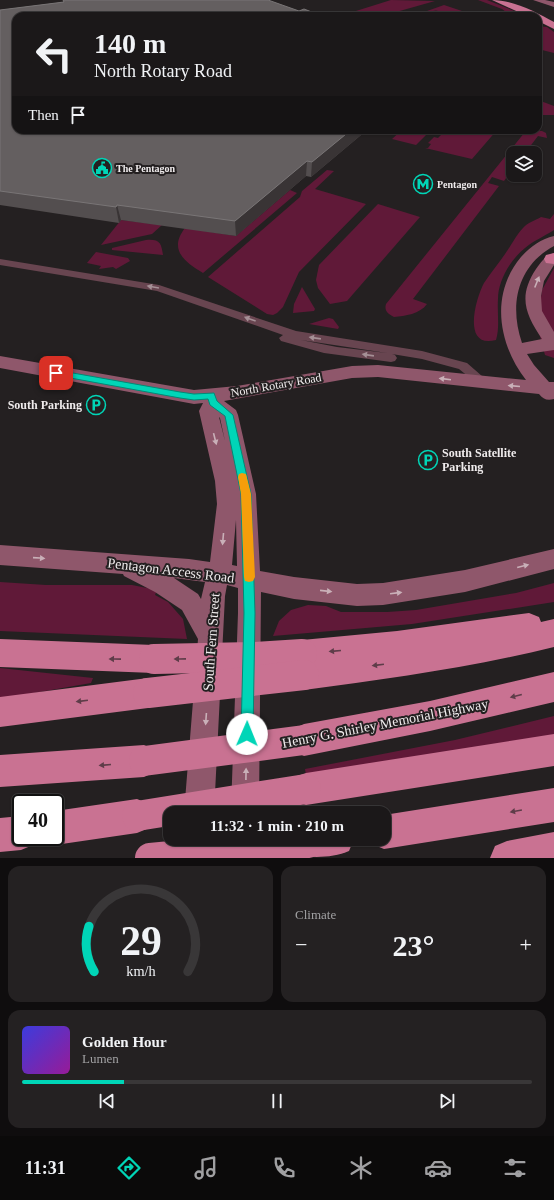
<!DOCTYPE html>
<html lang="en">
<head>
<meta charset="utf-8">
<style>
  :root { --surface:#1b1819; --page:#242122; --text:#f1f3f6; --muted:#a0a0a2; --line:#393738; --accent:#00d5b7 }
  body { margin:0; font-family:Georgia,serif; background:var(--page); color:var(--text); height:100vh; display:flex; flex-direction:column; font-size:15px; white-space:nowrap }
  * { box-sizing:border-box; margin:0 }
  p { font-size:13px; color:var(--muted) }
  .icon { flex:none; width:22px; height:22px; fill:none; stroke:currentColor; stroke-width:2; stroke-linecap:round; stroke-linejoin:round }
  .map { position:relative; height:858px; overflow:hidden }
  .details { display:flex; flex-direction:column; gap:8px; padding:8px; background:#0f0d0e; flex:1 }
  .details>* { flex:none }
  .top-card { position:absolute; left:12px; top:12px; width:530px; height:122px; border-radius:12px; box-shadow:0 1px 3px #0004,0 0 0 1px var(--line); background:#1b1819; color:var(--text); overflow:hidden }
  .fabs { position:absolute; left:506px; top:146px; display:grid; gap:8px }
  .fabs a { display:grid; place-items:center; width:36px; height:36px; border-radius:8px; background:var(--surface); box-shadow:0 1px 3px #0004,0 0 0 1px var(--line); font-size:20px }
  .speed { position:absolute; left:12px; top:794px; display:flex; gap:8px; font-size:20px; font-weight:700; text-align:center }
  .speed>* { display:grid; place-content:center; width:52px; height:52px; border-radius:50%; background:var(--surface); box-shadow:0 1px 3px #0004,0 0 0 1px var(--line); line-height:1 }
  .speed .limit { border:2px solid #111; border-radius:6px; background:#fff; color:#111 }
  .pin { position:absolute; display:grid; place-items:center; width:34px; height:34px; color:#fff; margin:-17px; border-radius:8px; box-shadow:0 2px 6px #0006 }
  .me { position:absolute; width:44px; margin:-22px; rotate:1deg; stroke-linejoin:round; filter:drop-shadow(0 0 3px #0008) }
  .turn { display:flex; align-items:center; gap:14px; height:84px; padding:0 16px; font-size:18px }
  .turn .icon { width:52px; height:52px; stroke-width:2.5 }
  .turn b { display:block; font-size:28px; line-height:34px }
  .then { display:flex; align-items:center; height:38px; padding:0 16px; background:#0003; gap:8px; font-size:15px }
  .big { font-size:30px; font-weight:600; line-height:1.1 }
  .details .widget { flex:1; display:flex; flex-direction:column; justify-content:center; gap:6px; min-width:0; padding:0 14px; border-radius:12px; background:var(--page) }
  .details .dial { align-items:center; gap:0 }
  .dial svg { height:104px; overflow:visible; fill:none; stroke:var(--line); stroke-width:7; stroke-linecap:round; text-anchor:middle }
  .dial text { fill:var(--text); stroke:none }
  .song { display:flex; align-items:center; gap:12px }
  .cover { width:48px; height:48px; border-radius:6px; background:linear-gradient(135deg,hsl(240 70% 55%),hsl(300 70% 35%)) }
  .played { height:4px; border-radius:2px; background:linear-gradient(90deg,var(--accent) 20%,var(--line) 20%) }
  .keys { display:flex; justify-content:space-around; direction:ltr }
  .heat { display:flex; justify-content:space-between; align-items:center; font-size:22px; direction:ltr }
  .details .tiles { flex:1; display:grid; gap:8px; grid-template-columns:1fr 1fr }
  .widget:last-child { grid-column:span 2 }
  .trip { position:absolute; left:163px; top:806px; width:228px; height:40px; border-radius:12px; background:var(--surface); box-shadow:0 1px 3px #0004,0 0 0 1px var(--line); font-weight:600; line-height:40px; text-align:center }
  .menu { display:flex; height:64px; justify-content:space-around; align-items:center; background:#0b0a0a; color:var(--muted) }
  .menu .icon { width:28px; height:28px }
  .menu .current { color:var(--accent) }
  .menu b { font-size:18px; color:var(--text) }
  .map>svg:first-child { display:block }
  .green { fill:#601938 }
  .lines { fill:none; stroke-linecap:round; stroke-linejoin:round }
  .street { fill:#684550; fill-rule:evenodd }
  .secondary { fill:#8f576b; fill-rule:evenodd }
  .highway { fill:#c97292; fill-rule:evenodd }
  .highway-bridge { stroke:#c97292; stroke-width:30 }
  .wall { fill:#534e4f }
  .shaded-wall { fill:#393435 }
  .building { fill:#645f60; stroke:#797576 }
  .oneway { fill:#c9b0b8 }
  .oneway2 { fill:#a59096 }
  .oneway3 { fill:#5e3d49 }
  .route { fill:#00d5b7; stroke:#008a77 }
  .slow { fill:#f59e0b }
  .labels { text-anchor:middle; stroke-width:4; stroke-linejoin:round; paint-order:stroke }
  .far-poi-label { font-size:10px; font-weight:bold; fill:#efebec; stroke:#242021; text-anchor:start }
  .street-label { font-size:12px; fill:#efebec; stroke:#242021 }
  .poi-label { font-size:12px; font-weight:bold; fill:#efebec; stroke:#242021; text-anchor:end }
  .near-street-label { font-size:14px; fill:#efebec; stroke:#242021 }
</style>
</head>
<body>
<div class="map">
<svg width="554" height="858" viewBox="0 0 554 858">
  <rect width="100%" height="100%" fill="#242021"/>
  <g class="green">
    <polygon points="391,0 435,1 382,16 340,16"/>
    <polygon points="478,0 487,0 527,16 505,16 506,12 502,9"/>
    <polygon points="444,5 474,15 455,11 448,13 433,10 448,15 446,16 427,11"/>
    <polygon points="538,26 547,27 554,32 554,53 538,49"/>
    <polygon points="538,100 554,106 554,115 538,115"/>
    <polygon points="402,130 411,130 410,131 426,135 416,145 392,139"/>
    <polygon points="446,130 497,130 472,159 425,148 428,148 431,144 428,143 434,137 438,138"/>
    <path d="M529 130 542 131 546 133 547 138 538 136 525 153H513V168L504 181 492 177 488 183 499 186 413 299 427 304C420 314 405 316 394 317 388 314 384 311 386 304L525 132Z"/>
    <polygon points="327,170 334,171 315,189 366,204 299,272 283,307 277,313 273,315 267,314 208,277 300,197 302,191"/>
    <path d="M290 190 297 193 203 273C185 262 168 250 185 228L236 236Z"/>
    <polygon points="378,204 420,217 347,301 330,304 318,288 316,280 319,265"/>
    <path d="M554 214V230C545 236 533 241 525 248 510 260 498 281 498 299 497 313 500 327 496 340 462 349 475 300 484 283 491 272 500 262 507 251 512 244 517 234 523 228 527 223 536 220 541 217L550 219Z"/>
    <polygon points="121,220 162,225 152,234 101,245"/>
    <path d="M146 240C160 239 161 243 163 255L112 250V248Z"/>
    <polygon points="96,252 128,258 130,261 116,269 113,267 99,269 101,266 87,263"/>
    <polygon points="554,268 554,358 545,355 537,325 542,290"/>
    <polygon points="302,287 315,309 314,311 293,313 294,304"/>
    <polygon points="329,318 333,319 339,327 338,329 309,324"/>
    <polygon points="0,582 46,585 132,585 157,590 155,595 168,602 183,619 187,639 0,631"/>
    <polygon points="554,583 554,602 412,624 273,636 279,621 291,610 308,605 326,606 341,612 387,612 416,610 516,593"/>
    <polygon points="0,668 93,678 91,683 0,699"/>
    <polygon points="554,716 554,740 306,775 305,769 455,740"/>
  </g>
  <g class="lines">
    <path class="street" d="M0 259 159 285 296 331 422 351 467 363 490 383 488 386 484 387 480 386 459 369 422 359 392 354 395 355 397 358 395 361 391 362 324 353 281 341 279 338 283 335 157 291 0 265ZM301 340 387 353 337 347Z"/>
    <g class="secondary">
      <polygon points="533,0 545,0 554,2 554,7"/>
      <path d="M554 236V246C517 266 509 305 522 343L542 339C525 314 518 296 536 269 541 262 546 255 554 253V265L544 281 541 296 542 311 554 332V350L527 354 534 365 549 382H554V399C547 401 543 399 539 394L378 377 352 378 224 401 236 410 238 415 256 494 260 571 294 577 357 584 383 583 465 570 554 549V569L465 592 383 605 357 606 294 599 261 592 259 809 258 813H232L231 809 238 613V588L227 585 225 596 214 813H184L198 639 182 610 155 592 124 576 123 574 0 565V545L189 559 210 562 217 504 215 481 199 411 203 403 194 404 0 368V356L194 390 237 386 352 366 378 365 526 380C498 344 490 294 521 257 530 247 541 239 554 236ZM219 417 220 418 225 441ZM236 520 237 566 232 565ZM174 578 205 582 201 599 198 594Z"/>
    </g>
    <g class="highway">
      <path d="M492 0C514 0 536 12 554 22V29L538 21V16H527Z"/>
      <polygon points="554,253 554,264 546,263 544,259 546,255"/>
      <path d="M529 613 539 617 541 622 554 619V647C472 667 388 679 304 690L294 685 289 675 293 665 288 654 292 644 302 640 397 631Z"/>
      <polygon points="0,639 154,645 164,649 168,659 164,669 154,673 0,667"/>
      <polygon points="554,672 554,702 430,731 304,756 293,751 288,740 293,729 304,724 430,701"/>
      <polygon points="148,678 159,682 163,693 159,704 148,708 0,727 0,697"/>
      <polygon points="554,734 554,766 306,805 294,801 290,789 294,777 306,773"/>
      <polygon points="144,745 155,750 160,761 155,772 144,777 0,787 0,755"/>
      <polygon points="554,788 554,822 384,849 372,844 370,839 384,839 384,815"/>
      <polygon points="137,799 149,804 154,816 149,828 137,833 55,845 43,840 42,837 55,837 55,811"/>
      <polygon points="21,816 21,837 36,837 33,845 21,850 0,852 0,818"/>
      <polygon points="554,832 554,858 490,858 495,846 507,841"/>
      <path d="M292 839H354L349 851C333 858 312 858 296 855L291 843Z"/>
    </g>
    <g class="highway-bridge">
      <polyline points="154,659 253,657 302,654"/>
      <polyline points="148,693 304,675"/>
      <polyline points="144,761 304,740"/>
      <polyline points="137,816 306,789"/>
      <polyline points="150,858 308,843"/>
    </g>
  </g>
  <polygon class="wall" points="63,0 299,11 322,16 16,16 16,130 367,130 311,177 306,176 236,236 121,220 119,223 0,205 0,10 64,2"/>
  <g class="shaded-wall">
    <polygon points="351,130 367,130 311,177 312,162"/>
    <polygon points="307,161 306,176 236,236 235,221"/>
    <polygon points="117,205 121,220 119,223 116,207"/>
  </g>
  <polygon class="building" points="63,0 268,0 299,11 304,9 322,16 16,16 16,130 351,130 312,162 307,161 235,221 117,205 116,207 0,191 0,10 64,2"/>
  <defs><path id="oneway-solid" d="M-6-.8H1V-3.2L6.5 0L1 3.2V.8H-6Z"/></defs>
  <g class="oneway">
    <use href="#oneway-solid" transform="translate(537 282) rotate(-68)"/>
    <use href="#oneway-solid" transform="translate(445 379) rotate(-173)"/>
    <use href="#oneway-solid" transform="translate(514 386) rotate(-175)"/>
    <use href="#oneway-solid" transform="translate(215 439) rotate(76)"/>
    <use href="#oneway-solid" transform="translate(223 539) rotate(95)"/>
    <use href="#oneway-solid" transform="translate(39 558) rotate(4)"/>
    <use href="#oneway-solid" transform="translate(523 566) rotate(-14)"/>
    <use href="#oneway-solid" transform="translate(326 591) rotate(6)"/>
    <use href="#oneway-solid" transform="translate(396 593) rotate(-7)"/>
    <use href="#oneway-solid" transform="translate(206 719) rotate(94)"/>
    <use href="#oneway-solid" transform="translate(246 774) rotate(-89)"/>
  </g>
  <g class="oneway2">
    <use href="#oneway-solid" transform="translate(153 287) rotate(-170)"/>
    <use href="#oneway-solid" transform="translate(250 319) rotate(-160)"/>
    <use href="#oneway-solid" transform="translate(315 338) rotate(-172)"/>
    <use href="#oneway-solid" transform="translate(368 355) rotate(-172)"/>
  </g>
  <g class="oneway3">
    <use href="#oneway-solid" transform="translate(335 651) rotate(175)"/>
    <use href="#oneway-solid" transform="translate(115 659) rotate(-179)"/>
    <use href="#oneway-solid" transform="translate(180 659) rotate(179)"/>
    <use href="#oneway-solid" transform="translate(378 665) rotate(173)"/>
    <use href="#oneway-solid" transform="translate(516 696) rotate(166)"/>
    <use href="#oneway-solid" transform="translate(82 701) rotate(173)"/>
    <use href="#oneway-solid" transform="translate(105 765) rotate(175)"/>
    <use href="#oneway-solid" transform="translate(516 811) rotate(170)"/>
  </g>
  <polygon class="route" points="56,370 180,392 194,394 214,393 217,401 233,415 251,494 255,613 253,734 252,738 247,740 242,738 241,734 244,613 241,494 225,416 210,405 208,399 194,400 180,398 54,375 52,373 54,371"/>
  <polygon class="slow" points="242,473 246,474 251,494 255,577 253,581 249,582 245,581 244,577 241,494 238,477 239,474"/>
  <defs>
    <g id="civic-ring" transform="scale(1)"><circle r="9.5" fill="#242021" stroke="#00d5b7" stroke-width="1.5"/><path d="M-.6-6.5H3V-4.5H.6V-3L4-1V1h2V6H-6V1h2V-1L-.6-3ZM-1.2 2.5V6h2.4V2.5Z" fill="#00d5b7"/></g>
    <g id="metro-ring" transform="scale(1)"><circle r="9.5" fill="#242021" stroke="#00d5b7" stroke-width="1.5"/><path d="M-5.5 5V-5H-3L0 0L3-5H5.5V5H3V-.5L0 4L-3-.5V5Z" fill="#00d5b7"/></g>
    <g id="parking-ring" transform="scale(1)"><circle r="9.5" fill="#242021" stroke="#00d5b7" stroke-width="1.5"/><path d="M-3.5-5.5H1a3.5 3.5 0 0 1 0 7H-1V5.5H-3.5ZM-1-3.4V-.6H.8a1.4 1.4 0 0 0 0-2.8Z" fill="#00d5b7"/></g>
  </defs>
  <g fill-rule="evenodd">
    <use href="#civic-ring" x="102" y="168"/>
    <use href="#metro-ring" x="423" y="184"/>
    <use href="#parking-ring" x="96" y="405"/>
    <use href="#parking-ring" x="428" y="460"/>
  </g>
  <g class="labels">
    <g class="far-poi-label">
      <text x="116" y="172">The Pentagon</text>
      <text x="437" y="188">Pentagon</text>
    </g>
    <g class="street-label">
      <text transform="translate(276 385) rotate(-10)" y="4">North Rotary Road</text>
    </g>
    <g class="poi-label">
      <text x="82" y="409">South Parking</text>
      <text x="442" y="457" text-anchor="start">South Satellite<tspan x="442" dy="14">Parking</tspan></text>
    </g>
    <g class="near-street-label">
      <text transform="translate(171 570) rotate(7)" y="5">Pentagon Access Road</text>
      <text transform="translate(211 642) rotate(-86)" y="5">South Fern Street</text>
      <text transform="translate(385 723) rotate(-11)" y="5">Henry G. Shirley Memorial Highway</text>
    </g>
  </g>
</svg>
<div class="fabs">
<a><svg class="icon" aria-label="layers" viewBox="0 0 24 24"><path d="M12 4l9 5-9 5-9-5zM3 14l9 5 9-5"/></svg></a>
</div>
<div class="speed"><div class="limit">40</div></div>
<div class="pin" style="left:56px;top:373px;background:#d93025"><svg class="icon" aria-label="arrive" viewBox="0 0 24 24"><path d="M6 21V4h12l-3 4 3 4H6"/></svg></div>
<svg class="me" style="left:247px;top:734px" viewBox="-20 -20 40 40"><circle r="19" fill="#fff"/><path d="M0-13L10 11 0 6-10 11z" fill="#00d5b7"/></svg>
<div class="trip">11:32 · 1 min · 210 m</div>
<div class="top-card">
<div class="turn"><svg class="icon" aria-label="left" viewBox="0 0 24 24"><path d="M17 20v-9H6M10 6l-5 5 5 5"/></svg><div><b>140 m</b>North Rotary Road</div></div>
<div class="then">Then<svg class="icon" aria-label="arrive" viewBox="0 0 24 24"><path d="M6 21V4h12l-3 4 3 4H6"/></svg></div>
</div>
</div>
<section class="details">
<div class="tiles">
<div class="widget dial"><svg viewBox="0 0 100 80">
<path d="M14 69A42 42 0 1 1 86 69"/>
<path d="M14 69A42 42 0 0 1 10 34" stroke="#00d5b7"/>
<text x="50" y="56" font-size="32" font-weight="700">29</text>
<text x="50" y="72" font-size="11">km/h</text>
</svg></div>
<div class="widget"><p>Climate</p>
<div class="heat"><a>−</a><b class="big">23°</b><a>+</a></div>
</div>
<div class="widget">
<div class="song"><i class="cover"></i><div><b>Golden Hour</b><p>Lumen</p></div></div>
<div class="played"></div>
<div class="keys"><svg class="icon" aria-label="previous" viewBox="0 0 24 24"><path d="M18 5L8 12l10 7zM5 5v14"/></svg><svg class="icon" aria-label="pause" viewBox="0 0 24 24"><path d="M8 5v14M16 5v14"/></svg><svg class="icon" aria-label="next" viewBox="0 0 24 24"><path d="M6 5l10 7-10 7zM19 5v14"/></svg></div>
</div>
</div>
</section>
<nav class="menu">
<b>11:31</b>
<svg class="icon current" aria-label="directions" viewBox="0 0 24 24"><path d="M12 3l9 9-9 9-9-9zM9 14v-3h6M13 9l2 2-2 2"/></svg>
<svg class="icon" aria-label="music" viewBox="0 0 24 24"><path d="M9 18V5l10-2v13"/><circle cx="6" cy="18" r="3"/><circle cx="16" cy="16" r="3"/></svg>
<svg class="icon" aria-label="phone" viewBox="0 0 24 24"><path d="M5 4h4l2 5-3 2q2 4 5 5l2-3 5 2v4C11 20 4 13 5 4z"/></svg>
<svg class="icon" aria-label="climate" viewBox="0 0 24 24"><path d="M12 3v18M4 7l16 10M4 17L20 7"/></svg>
<svg class="icon" aria-label="car" viewBox="0 0 24 24"><path d="M5 17H2v-5l4-1 3-4h7l3 4 3 1v5h-3M9 17h6M6 11h13"/><circle cx="7" cy="17" r="2"/><circle cx="17" cy="17" r="2"/></svg>
<svg class="icon" aria-label="filters" viewBox="0 0 24 24"><path d="M4 7h16M4 17h16"/><circle cx="9" cy="7" r="2"/><circle cx="15" cy="17" r="2"/></svg>
</nav>
</body>
</html>
